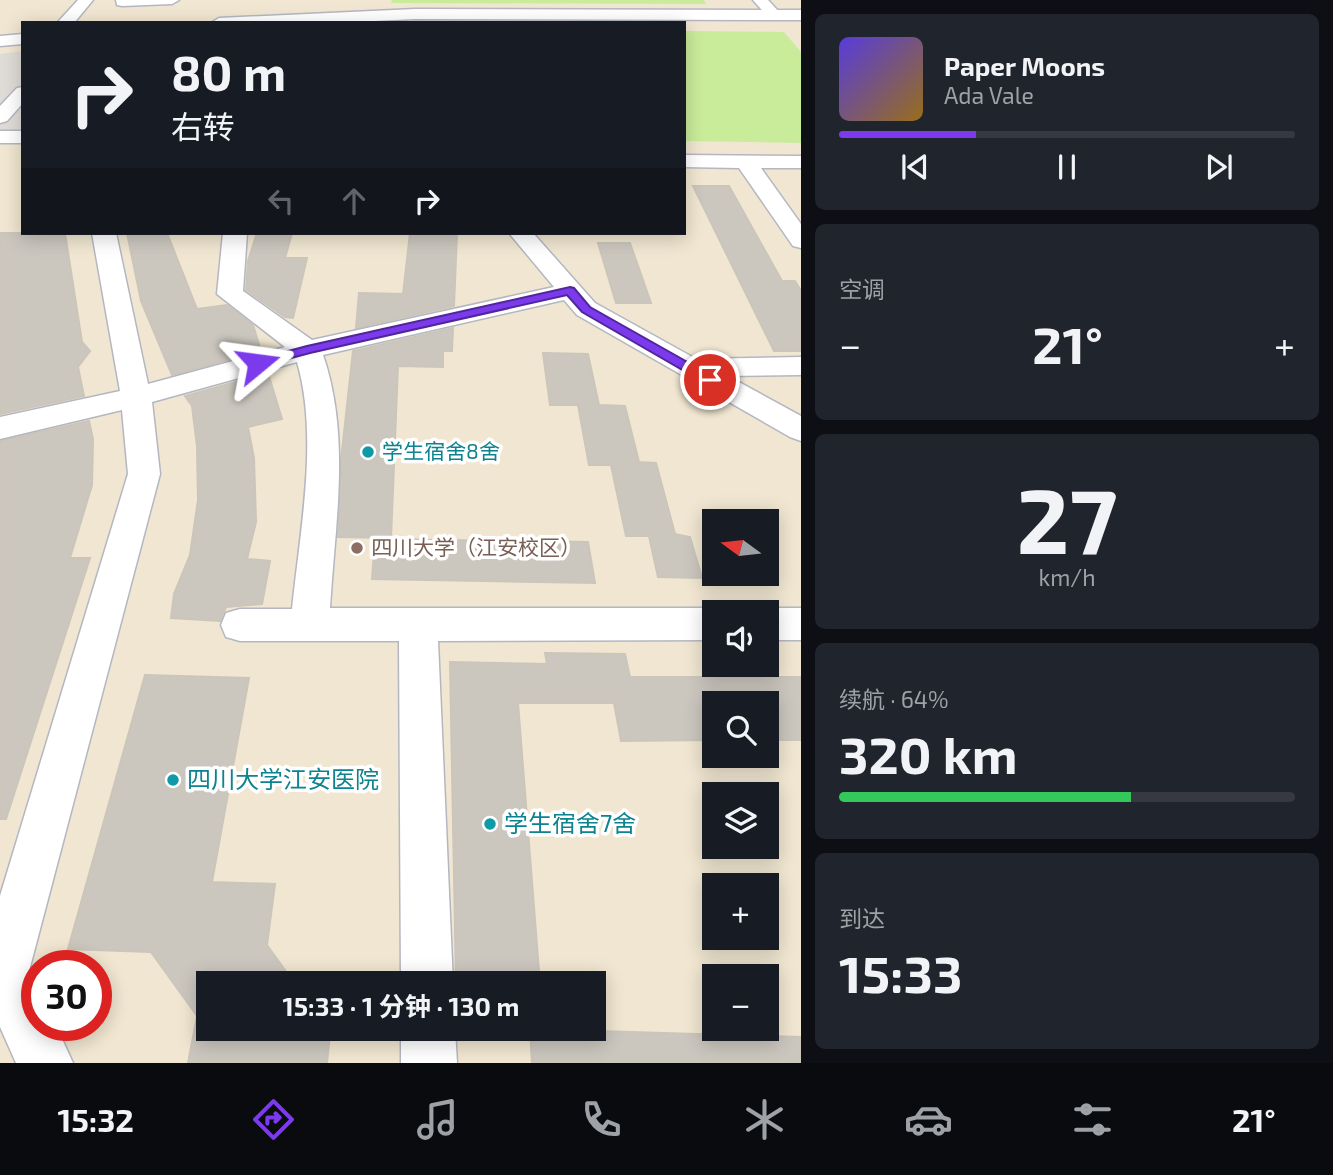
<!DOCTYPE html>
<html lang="zh">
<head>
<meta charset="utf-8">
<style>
  :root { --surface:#171b24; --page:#20242c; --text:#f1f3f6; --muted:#9ea1a6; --line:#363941; --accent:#7c3aed }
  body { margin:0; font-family:"Exo 2","Noto Sans SC",sans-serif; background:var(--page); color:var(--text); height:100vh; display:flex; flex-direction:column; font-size:26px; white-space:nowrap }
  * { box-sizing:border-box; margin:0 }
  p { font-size:23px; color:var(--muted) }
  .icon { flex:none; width:38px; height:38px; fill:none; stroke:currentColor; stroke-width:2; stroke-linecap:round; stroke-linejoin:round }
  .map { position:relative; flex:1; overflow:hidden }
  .sheet { display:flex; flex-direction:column; gap:14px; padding:14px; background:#0d0f14; width:532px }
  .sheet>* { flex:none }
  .banner { position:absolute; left:21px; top:21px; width:665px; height:214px; border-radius:0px; box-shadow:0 4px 18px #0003; background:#171b24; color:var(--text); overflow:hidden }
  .needle { width:46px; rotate:285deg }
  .fabs { position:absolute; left:702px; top:509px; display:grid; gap:14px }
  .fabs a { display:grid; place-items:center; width:77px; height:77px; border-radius:0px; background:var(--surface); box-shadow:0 4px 18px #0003; font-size:35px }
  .speed { position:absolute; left:21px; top:950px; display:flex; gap:14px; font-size:35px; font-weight:700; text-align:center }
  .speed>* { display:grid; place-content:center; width:91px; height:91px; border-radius:50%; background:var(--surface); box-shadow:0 4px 18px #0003; line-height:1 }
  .speed .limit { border:10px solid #d22; background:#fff; color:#111 }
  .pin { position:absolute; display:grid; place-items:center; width:60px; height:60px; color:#fff; margin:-30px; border:4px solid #fff; border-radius:50%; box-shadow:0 2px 7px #0007 }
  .me { position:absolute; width:77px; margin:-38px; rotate:74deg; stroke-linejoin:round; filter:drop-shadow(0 0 5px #0008) }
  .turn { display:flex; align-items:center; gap:24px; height:147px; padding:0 35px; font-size:32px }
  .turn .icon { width:91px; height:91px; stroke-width:2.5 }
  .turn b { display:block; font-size:49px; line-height:60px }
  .lanes { display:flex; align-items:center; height:66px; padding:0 35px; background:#0003; justify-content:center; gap:35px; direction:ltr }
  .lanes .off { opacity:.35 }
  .big { font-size:52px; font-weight:700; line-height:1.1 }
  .sheet .widget { flex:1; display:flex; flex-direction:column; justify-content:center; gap:10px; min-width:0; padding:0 24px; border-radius:10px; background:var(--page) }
  .sheet .dial { align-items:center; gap:0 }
  .dial b { font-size:91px; line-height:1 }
  .song { display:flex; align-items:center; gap:21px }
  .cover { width:84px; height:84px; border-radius:10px; background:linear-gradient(135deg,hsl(250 70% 55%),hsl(40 70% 35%)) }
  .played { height:7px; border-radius:4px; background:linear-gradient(90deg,var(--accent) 30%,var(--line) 30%) }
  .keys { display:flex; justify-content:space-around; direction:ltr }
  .heat { display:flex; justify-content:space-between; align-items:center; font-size:38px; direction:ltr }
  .charge { height:10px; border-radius:5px; background:linear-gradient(90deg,#34c759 64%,var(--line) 0) }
  .trip { position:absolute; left:196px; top:971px; width:410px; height:70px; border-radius:0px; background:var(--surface); box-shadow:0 4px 18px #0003; font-weight:700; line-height:70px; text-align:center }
  .menu { display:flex; height:112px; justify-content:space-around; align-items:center; background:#090b0e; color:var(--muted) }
  .menu .icon { width:49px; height:49px }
  .menu .current { color:var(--accent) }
  .menu b { font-size:32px; color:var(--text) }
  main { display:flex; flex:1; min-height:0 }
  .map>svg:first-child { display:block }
  .education { fill:#f0e6d1; fill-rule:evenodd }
  .pitch { fill:#c9ec9a }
  .plaza { fill:#dfdcd8 }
  .building { fill:#cbc7bf; stroke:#cbc5ba; stroke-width:2 }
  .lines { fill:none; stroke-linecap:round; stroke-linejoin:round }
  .street-casing { stroke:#b4b7c1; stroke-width:3 }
  .secondary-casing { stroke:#b4b7c1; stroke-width:3 }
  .street { fill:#fff; fill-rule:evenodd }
  .secondary { fill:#fff; fill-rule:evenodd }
  .route { fill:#7c3aed; stroke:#51269a; stroke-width:2 }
  .culture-dot { fill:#0f9aa8; stroke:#fff; stroke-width:2.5 }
  .education-dot { fill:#8d6e63; stroke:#fff; stroke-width:2.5 }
  .labels { text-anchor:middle; stroke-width:7; stroke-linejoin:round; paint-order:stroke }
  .culture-label { font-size:21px; fill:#0d838f; stroke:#fff; text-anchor:start }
  .education-label { font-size:21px; fill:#785e54; stroke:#fff; text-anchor:start }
  .near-culture-label { font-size:24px; fill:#0d838f; stroke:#fff; text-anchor:start }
</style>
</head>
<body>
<main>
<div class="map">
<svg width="801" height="1063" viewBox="0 0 801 1063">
  <rect width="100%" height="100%" fill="#efe9e1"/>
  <path class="education" d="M0 0H801V1063H0ZM23 23H684V233H23ZM714 522H766V574H714ZM714 612H766V665H714ZM714 704H766V756H714ZM714 794H766V847H714ZM714 886H766V938H714ZM37 966H96V1026H37ZM714 976H766V1029H714ZM208 984H593V1029H208Z"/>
  <g class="pitch">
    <polygon points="392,0 704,0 706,4 391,3"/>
    <polygon points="684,31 784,32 801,52 801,143 684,141"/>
  </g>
  <polygon class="plaza" points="23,51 23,140 0,140 0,54"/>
  <g class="building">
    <polygon points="693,186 729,186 782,281 795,281 801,291 801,351 774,351"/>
    <polygon points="0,233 65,233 82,342 90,351 78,367 84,396 0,414"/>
    <polygon points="127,233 167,233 197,309 227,305 253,325 261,351 172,375 141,301"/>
    <polygon points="257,233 292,233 285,258 307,258 293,318 285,317 246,290 248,261"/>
    <polygon points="410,233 457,233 454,306 356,328 359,293 403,294"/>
    <polygon points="598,243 630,243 651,303 616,303"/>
    <polygon points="453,328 452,351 443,351 443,367 398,366 391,538 338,537 341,460 353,351"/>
    <polygon points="543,353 588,354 599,405 625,406 639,462 656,463 675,534 690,537 702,578 658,577 649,536 626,536 611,465 589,465 578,405 550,405"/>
    <polygon points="268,373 282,419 248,427 254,458 256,522 247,559 270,561 262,604 226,607 220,621 171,618 174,594 190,555 198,500 197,446 192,406 185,396"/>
    <polygon points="89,421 93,439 92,485 70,558 90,558 6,819 0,819 0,441"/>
    <polygon points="375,539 588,542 595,583 372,579"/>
    <polygon points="545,653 625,654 630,677 801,677 801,740 766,740 766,704 714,704 714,740 621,741 614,703 518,703 540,984 456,984 450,662 547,664"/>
    <polygon points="145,675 249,678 212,882 275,884 267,945 295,984 208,984 208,1029 327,1029 330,1033 327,1063 188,1063 197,1016 151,952 68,949"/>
    <polygon points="530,1029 801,1037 801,1063 532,1063"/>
  </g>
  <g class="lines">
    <g class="street-casing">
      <g id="street">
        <polygon points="78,0 93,0 74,23 57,23"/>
        <polygon points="116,0 179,0 172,4 122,6 117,5"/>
        <polygon points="753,0 768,0 782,15 779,18 769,18"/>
        <polygon points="23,87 23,103 7,121 0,123 0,106 17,88"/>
        <rect x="0" y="131" width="23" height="12"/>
        <polygon points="684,155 801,156 801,168 761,168 801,224 801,248 793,246 739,168 684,167"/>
        <path d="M92 233H116L148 384 285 347 217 294 223 233H247L243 291 312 340 554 287 509 233H533L595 303 696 359 801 357V375L728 376 801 416V441L790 437 577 315 564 300 323 355C351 436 335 524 330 608H714L728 612H714V640L438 641 453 984H401L399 641H240L226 637 221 625 226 613 240 609H292C300 531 319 437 297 362L152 402 160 474 29 971 37 987V1026H56L73 1063H16L0 1027V896L128 474 122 410 0 439V417L120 391Z"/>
        <polygon points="766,608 801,608 801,640 766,640 766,612 752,612"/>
        <polygon points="401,1029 455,1029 457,1063 401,1063"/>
      </g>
    </g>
    <g class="secondary-casing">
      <g id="secondary">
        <polygon points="415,9 801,10 801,20 415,19 333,23 211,23 219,18"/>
        <polygon points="23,34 23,44 0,46 0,36"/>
      </g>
    </g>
    <use href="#street" class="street"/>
    <use href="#secondary" class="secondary"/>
  </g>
  <polygon class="route" points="570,287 574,288 590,307 714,377 714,383 705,383 582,312 567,295 310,353 258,367 252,363 254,360 307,346"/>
  <g class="culture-dot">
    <circle cx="368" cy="452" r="7"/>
    <circle cx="173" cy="780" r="7"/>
    <circle cx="490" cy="824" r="7"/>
  </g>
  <circle class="education-dot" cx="357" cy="548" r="7"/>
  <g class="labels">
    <g class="culture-label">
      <text x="382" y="459">学生宿舍8舍</text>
    </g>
    <g class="education-label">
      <text x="371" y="555">四川大学（江安校区）</text>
    </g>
    <g class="near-culture-label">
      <text x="187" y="788">四川大学江安医院</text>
      <text x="504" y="832">学生宿舍7舍</text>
    </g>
  </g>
</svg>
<div class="fabs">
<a><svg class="needle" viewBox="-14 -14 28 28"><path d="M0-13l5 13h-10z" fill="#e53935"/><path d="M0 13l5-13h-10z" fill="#9ea1a6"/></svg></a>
<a><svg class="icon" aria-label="sound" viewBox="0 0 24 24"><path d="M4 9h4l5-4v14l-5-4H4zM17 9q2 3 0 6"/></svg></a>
<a><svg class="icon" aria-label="search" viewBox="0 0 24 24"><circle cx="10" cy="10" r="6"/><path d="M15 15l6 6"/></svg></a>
<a><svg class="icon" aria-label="layers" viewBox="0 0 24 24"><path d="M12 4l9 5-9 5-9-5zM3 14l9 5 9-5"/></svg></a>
<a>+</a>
<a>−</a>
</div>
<div class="speed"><div class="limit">30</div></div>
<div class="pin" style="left:710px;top:380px;background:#d93025"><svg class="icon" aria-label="arrive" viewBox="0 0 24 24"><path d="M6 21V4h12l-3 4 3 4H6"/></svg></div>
<svg class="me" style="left:258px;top:363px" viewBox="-20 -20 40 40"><path d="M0-17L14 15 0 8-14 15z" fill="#7c3aed" stroke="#fff" stroke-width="4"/></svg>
<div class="trip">15:33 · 1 分钟 · 130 m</div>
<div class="banner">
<div class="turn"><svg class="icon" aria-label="right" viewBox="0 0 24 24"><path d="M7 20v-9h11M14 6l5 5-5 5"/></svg><div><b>80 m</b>右转</div></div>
<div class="lanes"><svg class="icon off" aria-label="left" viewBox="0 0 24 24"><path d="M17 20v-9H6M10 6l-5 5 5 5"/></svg><svg class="icon off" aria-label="ahead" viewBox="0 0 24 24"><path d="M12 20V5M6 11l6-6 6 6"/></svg><svg class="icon" aria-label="right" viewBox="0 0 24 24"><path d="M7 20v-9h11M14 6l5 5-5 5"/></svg></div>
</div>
</div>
<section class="sheet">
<div class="widget">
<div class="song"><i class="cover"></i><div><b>Paper Moons</b><p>Ada Vale</p></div></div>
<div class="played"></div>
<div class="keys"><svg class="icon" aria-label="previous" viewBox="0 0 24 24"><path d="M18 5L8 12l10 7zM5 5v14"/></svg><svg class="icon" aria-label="pause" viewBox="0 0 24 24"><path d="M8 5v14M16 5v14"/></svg><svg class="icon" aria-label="next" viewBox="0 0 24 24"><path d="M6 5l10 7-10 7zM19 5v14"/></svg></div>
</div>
<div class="widget"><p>空调</p>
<div class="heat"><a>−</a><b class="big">21°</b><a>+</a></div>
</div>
<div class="widget dial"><b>27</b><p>km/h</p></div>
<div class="widget"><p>续航 · 64%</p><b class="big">320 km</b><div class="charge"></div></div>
<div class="widget"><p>到达</p><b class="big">15:33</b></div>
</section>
</main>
<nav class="menu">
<b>15:32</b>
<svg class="icon current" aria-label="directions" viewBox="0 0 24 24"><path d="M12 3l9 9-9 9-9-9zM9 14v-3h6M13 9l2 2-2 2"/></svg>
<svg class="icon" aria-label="music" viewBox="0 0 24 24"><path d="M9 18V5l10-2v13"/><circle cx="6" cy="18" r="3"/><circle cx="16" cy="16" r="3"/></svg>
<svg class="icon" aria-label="phone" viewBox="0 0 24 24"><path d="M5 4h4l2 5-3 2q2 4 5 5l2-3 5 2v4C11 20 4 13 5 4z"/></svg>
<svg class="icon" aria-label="climate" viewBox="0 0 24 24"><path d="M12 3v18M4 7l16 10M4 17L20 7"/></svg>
<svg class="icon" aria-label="car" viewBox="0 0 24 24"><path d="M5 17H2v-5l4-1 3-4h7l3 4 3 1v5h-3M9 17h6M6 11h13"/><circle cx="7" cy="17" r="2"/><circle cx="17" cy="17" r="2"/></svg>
<svg class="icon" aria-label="filters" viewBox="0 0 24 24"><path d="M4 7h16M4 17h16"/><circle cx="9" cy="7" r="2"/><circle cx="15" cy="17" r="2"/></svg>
<b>21°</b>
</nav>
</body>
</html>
